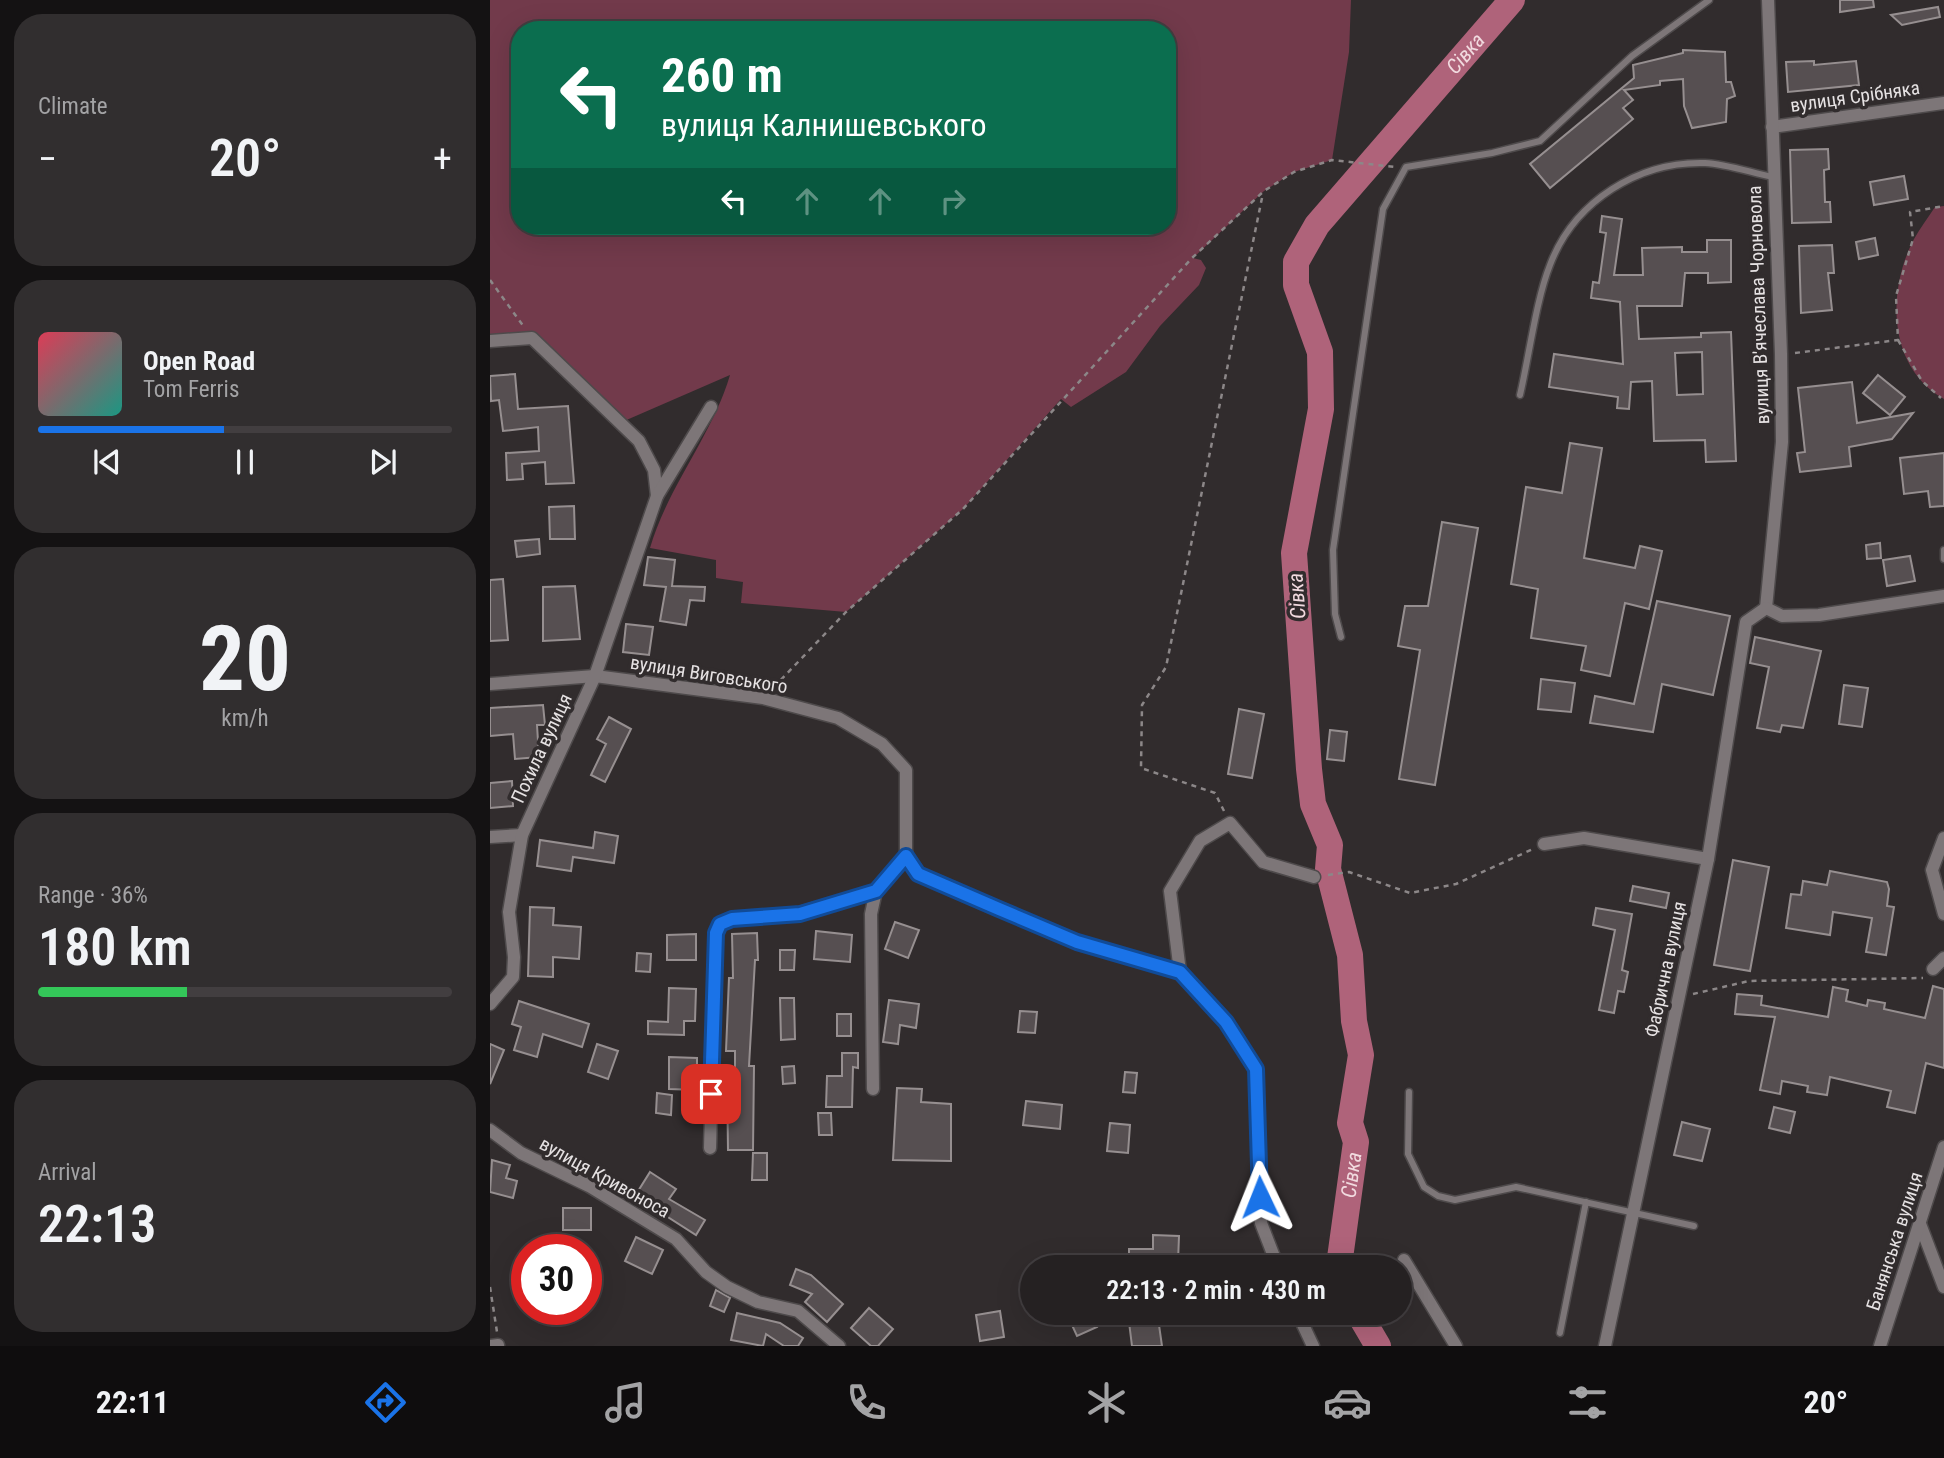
<!DOCTYPE html>
<html lang="en">
<head>
<meta charset="utf-8">
<style>
  :root { --surface:#252122; --page:#312e2f; --text:#f1f3f6; --muted:#a3a3a5; --line:#423e40; --accent:#1a73e8 }
  body { margin:0; font-family:"Roboto Condensed",sans-serif; background:var(--page); color:var(--text); height:100vh; display:flex; flex-direction:column; font-size:26px; white-space:nowrap }
  * { box-sizing:border-box; margin:0 }
  p { font-size:23px; color:var(--muted) }
  .icon { flex:none; width:38px; height:38px; fill:none; stroke:currentColor; stroke-width:2; stroke-linecap:round; stroke-linejoin:round }
  .map { position:relative; flex:1; overflow:hidden }
  .panel { display:flex; flex-direction:column; gap:14px; padding:14px; background:#141213; width:490px }
  .panel>* { flex:none }
  .guide { position:absolute; left:21px; top:21px; width:665px; height:214px; border-radius:28px; box-shadow:0 7px 28px #0002,0 0 0 2px var(--line); background:#0b6e4f; color:#fff; overflow:hidden }
  .speed { position:absolute; left:21px; top:1234px; display:flex; gap:14px; font-size:35px; font-weight:700; text-align:center }
  .speed>* { display:grid; place-content:center; width:91px; height:91px; border-radius:50%; background:var(--surface); box-shadow:0 7px 28px #0002,0 0 0 2px var(--line); line-height:1 }
  .speed .limit { border:10px solid #d22; background:#fff; color:#111 }
  .pin { position:absolute; display:grid; place-items:center; width:60px; height:60px; color:#fff; margin:-30px; border-radius:14px; box-shadow:0 4px 10px #0006 }
  .me { position:absolute; width:77px; margin:-38px; rotate:358deg; stroke-linejoin:round; filter:drop-shadow(0 0 5px #0008) }
  .turn { display:flex; align-items:center; gap:24px; height:147px; padding:0 35px; font-size:32px }
  .turn .icon { width:91px; height:91px; stroke-width:2.5 }
  .turn b { display:block; font-size:49px; line-height:60px }
  .lanes { display:flex; align-items:center; height:66px; padding:0 35px; background:#0003; justify-content:center; gap:35px; direction:ltr }
  .lanes .off { opacity:.35 }
  .big { font-size:52px; font-weight:600; line-height:1.1 }
  .panel .tile { flex:1; display:flex; flex-direction:column; justify-content:center; gap:10px; min-width:0; padding:0 24px; border-radius:28px; background:var(--page) }
  .panel .dial { align-items:center; gap:0 }
  .dial b { font-size:91px; line-height:1 }
  .song { display:flex; align-items:center; gap:21px }
  .cover { width:84px; height:84px; border-radius:10px; background:linear-gradient(135deg,hsl(350 70% 55%),hsl(170 70% 35%)) }
  .played { height:7px; border-radius:4px; background:linear-gradient(90deg,var(--accent) 45%,var(--line) 45%) }
  .keys { display:flex; justify-content:space-around; direction:ltr }
  .heat { display:flex; justify-content:space-between; align-items:center; font-size:38px; direction:ltr }
  .charge { height:10px; border-radius:5px; background:linear-gradient(90deg,#34c759 36%,var(--line) 0) }
  .trip { position:absolute; left:530px; top:1255px; width:392px; height:70px; border-radius:35px; background:var(--surface); box-shadow:0 7px 28px #0002,0 0 0 2px var(--line); font-weight:600; line-height:70px; text-align:center }
  .tabs { display:flex; height:112px; justify-content:space-around; align-items:center; background:#0f0d0e; color:var(--muted) }
  .tabs .icon { width:49px; height:49px }
  .tabs .selected { color:var(--accent) }
  .tabs b { font-size:32px; color:var(--text) }
  main { display:flex; flex:1; min-height:0 }
  .map>svg:first-child { display:block }
  .green { fill:#723a4b; fill-rule:evenodd }
  .lines { fill:none; stroke-linecap:round; stroke-linejoin:round }
  .river { stroke:#af637a; stroke-width:26 }
  .building { fill:#564f51; stroke:#968f90; stroke-width:2; fill-rule:evenodd }
  .service-casing { stroke:#4e4a4b; stroke-width:9 }
  .minor-casing { stroke:#4e4a4b; stroke-width:15 }
  .path { stroke:#8c8788; stroke-width:2.5; stroke-dasharray:5 5; stroke-linecap:butt }
  .service { stroke:#7d7678; stroke-width:6 }
  .minor { stroke:#7d7678; stroke-width:12 }
  .route-casing { stroke:#114b97; stroke-width:18 }
  .route { stroke:#1a73e8; stroke-width:12 }
  .labels { text-anchor:middle; stroke-width:7; stroke-linejoin:round; paint-order:stroke }
  .street-label { font-size:19px; fill:#e6e2e3; stroke:#312c2d }
  .water-label { font-size:21px; font-style:italic; fill:#f1dadf; stroke:#312c2d }
</style>
</head>
<body>
<main>
<section class="panel">
<div class="tile"><p>Climate</p>
<div class="heat"><a>−</a><b class="big">20°</b><a>+</a></div>
</div>
<div class="tile">
<div class="song"><i class="cover"></i><div><b>Open Road</b><p>Tom Ferris</p></div></div>
<div class="played"></div>
<div class="keys"><svg class="icon" aria-label="previous" viewBox="0 0 24 24"><path d="M18 5L8 12l10 7zM5 5v14"/></svg><svg class="icon" aria-label="pause" viewBox="0 0 24 24"><path d="M8 5v14M16 5v14"/></svg><svg class="icon" aria-label="next" viewBox="0 0 24 24"><path d="M6 5l10 7-10 7zM19 5v14"/></svg></div>
</div>
<div class="tile dial"><b>20</b><p>km/h</p></div>
<div class="tile"><p>Range · 36%</p><b class="big">180 km</b><div class="charge"></div></div>
<div class="tile"><p>Arrival</p><b class="big">22:13</b></div>
</section>
<div class="map">
<svg width="1454" height="1346" viewBox="0 0 1454 1346">
  <rect width="100%" height="100%" fill="#312c2d"/>
  <g class="green">
    <path d="M0 0H861L859 52 842 160 804 172 774 191 703 258 711 260 716 268 709 285 670 326 636 372 581 407 571 399 473 509 356 612 251 603 253 582 226 578V560L160 548C178 486 222 436 240 375L125 425 38 341 0 344ZM30 30H677V226H30Z"/>
    <path d="M1454 206V399C1397 367 1397 290 1424 239 1430 228 1438 218 1445 207Z"/>
  </g>
  <g class="lines">
    <g class="river">
      <path id="s1" d="M852 1267 850 1258 866 1142 860 1123 871 1055 864 1021 860 955 838 869 840 845 823 804 819 769 804 553 831 409 830 352 806 285V262L827 225 1022 0"/>
      <polyline points="868,1312 888,1346"/>
    </g>
  </g>
  <g class="building">
    <polygon points="1350,0 1383,0 1384,7 1350,12"/>
    <polygon points="1448,7 1450,17 1412,25 1401,15"/>
    <polygon points="1193,50 1235,52 1236,82 1241,82 1245,96 1237,99 1236,122 1202,128 1194,106 1193,79 1170,81 1170,85 1134,90 1143,100 1133,108 1143,119 1060,188 1040,164 1144,78 1143,65 1193,53"/>
    <polygon points="1324,61 1324,65 1366,61 1369,85 1298,92 1296,62"/>
    <polygon points="1338,149 1339,169 1334,170 1335,202 1340,202 1341,222 1302,223 1300,150"/>
    <polygon points="1414,176 1418,199 1384,205 1380,182"/>
    <path d="M1112 216 1132 219 1124 275H1153L1152 248 1192 247V252H1217V240H1241V282L1218 283V273H1195L1192 306H1147L1149 339 1211 337V333L1241 332 1246 461 1216 462 1215 440 1164 441 1162 381 1141 382 1139 409 1127 408 1128 397 1059 387 1064 354 1133 364 1130 302 1101 298 1103 282 1109 283 1116 233 1110 232ZM1212 352 1213 394 1187 395 1185 353Z"/>
    <polygon points="1385,238 1388,255 1369,259 1366,242"/>
    <polygon points="1342,245 1344,273 1338,273 1342,310 1311,313 1309,246"/>
    <polygon points="25,374 28,409 78,406 84,483 56,484 55,462 32,464 33,479 17,480 16,453 49,451 48,427 13,431 9,400 1,401 0,376"/>
    <polygon points="1388,375 1415,397 1400,415 1373,393"/>
    <polygon points="1362,382 1367,423 1423,413 1402,439 1359,447 1361,466 1310,472 1307,453 1315,452 1308,388"/>
    <polygon points="1080,443 1112,448 1094,558 1145,568 1150,546 1172,551 1159,609 1135,603 1120,676 1091,670 1096,646 1041,638 1048,589 1021,584 1036,487 1072,493"/>
    <polygon points="1454,453 1454,506 1440,507 1438,491 1414,494 1410,458"/>
    <polygon points="84,506 85,539 60,539 59,507"/>
    <polygon points="952,522 988,528 945,785 909,779 930,650 908,646 915,606 938,606"/>
    <polygon points="49,539 50,554 27,557 25,541"/>
    <polygon points="1390,543 1391,558 1377,559 1376,545"/>
    <polygon points="1420,556 1425,581 1397,586 1393,560"/>
    <polygon points="158,557 185,560 182,586 215,587 214,601 200,600 196,625 170,621 176,587 154,585"/>
    <polygon points="13,579 18,640 0,641 0,580"/>
    <polygon points="85,586 90,639 53,641 53,587"/>
    <polygon points="1167,601 1240,616 1223,695 1172,684 1163,732 1100,723 1105,696 1144,704"/>
    <polygon points="136,624 163,627 159,655 133,652"/>
    <polygon points="1265,637 1331,651 1313,728 1292,725 1290,732 1267,728 1279,667 1260,663"/>
    <polygon points="1051,679 1085,683 1081,712 1048,709"/>
    <polygon points="1354,685 1378,688 1372,727 1349,724"/>
    <polygon points="53,705 55,725 47,725 49,757 25,759 23,734 0,736 0,708"/>
    <polygon points="749,709 774,714 762,778 738,774"/>
    <polygon points="119,717 141,729 115,782 101,775 116,744 107,739"/>
    <polygon points="840,730 857,732 854,761 837,759"/>
    <polygon points="22,781 23,806 0,808 0,783"/>
    <polygon points="105,832 128,836 124,863 83,857 81,871 47,866 50,840 103,848"/>
    <polygon points="1243,860 1279,867 1260,971 1224,965"/>
    <polygon points="1340,871 1397,882 1399,889 1397,906 1404,907 1396,955 1376,952 1382,918 1343,912 1340,935 1296,928 1301,894 1311,895 1313,881 1337,885"/>
    <polygon points="1143,886 1179,893 1176,908 1140,901"/>
    <polygon points="40,907 64,908 63,925 91,927 89,959 63,957 63,977 38,976"/>
    <polygon points="1106,908 1142,914 1132,970 1138,972 1134,992 1128,991 1124,1013 1109,1010 1125,930 1103,925"/>
    <polygon points="405,922 429,930 418,958 395,949"/>
    <polygon points="326,931 362,935 360,962 324,959"/>
    <polygon points="267,933 268,960 265,960 259,1066 264,1066 263,1150 238,1150 237,1075 245,1075 245,1051 236,1051 239,978 243,978 242,934"/>
    <polygon points="206,934 206,960 177,960 177,935"/>
    <polygon points="290,950 305,950 304,970 290,970"/>
    <polygon points="147,953 161,954 160,972 146,971"/>
    <polygon points="1443,986 1454,989 1454,1068 1436,1063 1425,1113 1397,1107 1401,1091 1340,1077 1337,1095 1317,1092 1318,1086 1292,1081 1290,1094 1270,1090 1285,1017 1245,1014 1247,994 1272,996 1271,1005 1338,1017 1343,987 1358,990 1356,1001 1377,1006 1378,1000 1395,1003 1394,1009 1435,1018"/>
    <polygon points="179,988 206,989 205,1021 194,1021 194,1035 158,1034 158,1021 178,1022"/>
    <polygon points="290,998 304,998 305,1039 291,1040"/>
    <polygon points="399,1000 429,1004 426,1028 410,1025 408,1044 393,1042"/>
    <polygon points="29,1001 99,1024 92,1047 53,1034 47,1057 24,1050 31,1027 22,1024"/>
    <polygon points="530,1011 547,1012 545,1033 528,1032"/>
    <rect x="347" y="1014" width="14" height="22"/>
    <polygon points="0,1044 14,1050 0,1084"/>
    <polygon points="107,1044 128,1051 118,1079 98,1072"/>
    <polygon points="352,1053 368,1053 368,1068 363,1067 362,1107 336,1107 337,1076 352,1076"/>
    <polygon points="179,1057 207,1058 207,1090 179,1089"/>
    <polygon points="304,1066 305,1083 293,1084 292,1067"/>
    <polygon points="635,1072 647,1073 645,1093 633,1092"/>
    <polygon points="407,1088 432,1089 431,1102 461,1104 461,1161 403,1160"/>
    <polygon points="167,1093 182,1095 181,1115 166,1113"/>
    <polygon points="536,1101 572,1105 570,1129 533,1125"/>
    <polygon points="1284,1107 1305,1112 1300,1133 1279,1128"/>
    <polygon points="328,1113 341,1113 342,1135 329,1135"/>
    <polygon points="1192,1122 1220,1129 1212,1161 1184,1155"/>
    <polygon points="620,1123 640,1125 638,1153 617,1151"/>
    <polygon points="263,1153 277,1153 277,1180 262,1180"/>
    <polygon points="2,1160 20,1165 16,1178 27,1181 23,1198 0,1192"/>
    <polygon points="160,1172 186,1189 179,1199 215,1220 206,1235 145,1196"/>
    <rect x="73" y="1208" width="28" height="22"/>
    <polygon points="663,1235 689,1236 688,1262 639,1263 639,1249 663,1249"/>
    <polygon points="146,1237 173,1250 162,1274 135,1261"/>
    <polygon points="306,1269 321,1275 353,1304 337,1322 315,1302 322,1294 300,1285"/>
    <polygon points="226,1290 240,1298 234,1312 220,1306"/>
    <polygon points="379,1308 403,1329 388,1346 381,1346 361,1328"/>
    <polygon points="510,1311 514,1337 490,1341 486,1315"/>
    <polygon points="576,1312 601,1312 607,1327 587,1336"/>
    <polygon points="247,1313 290,1323 313,1338 308,1346 294,1346 276,1334 273,1346 241,1340"/>
    <polygon points="668,1318 672,1346 642,1346 639,1322"/>
  </g>
  <g class="lines">
    <g class="service-casing">
      <g id="service">
        <path d="M1030 395C1039 357 1046 300 1060 265 1084 201 1149 161 1215 163 1237 164 1262 173 1283 177"/>
        <polyline points="1454,550 1454,559"/>
        <polyline points="851,637 845,614 843,550 893,209 916,167 1002,153 1050,141 1142,56 1219,0"/>
        <polyline points="919,1092 918,1154 934,1187 948,1196 965,1200 1026,1187 1204,1226"/>
        <polyline points="1070,1333 1096,1202"/>
      </g>
    </g>
    <g class="minor-casing">
      <g id="minor">
        <polyline points="1282,127 1454,103"/>
        <polyline points="0,341 42,338 149,441 164,470 167,496"/>
        <polyline points="1276,608 1292,442 1291,354 1278,0"/>
        <polyline points="1276,608 1292,616 1329,615 1454,596"/>
        <polyline points="0,684 105,676 273,698 348,718 392,744 416,770 416,856 428,874 587,942 690,972 736,1022 766,1069 771,1223 788,1267"/>
        <polyline points="0,837 32,835"/>
        <polyline points="1454,838 1442,870 1454,914"/>
        <polyline points="1054,844 1094,838 1218,859"/>
        <polyline points="1443,969 1454,958"/>
        <polyline points="690,972 680,891 710,841 740,823 773,862 824,877"/>
        <polyline points="0,1004 23,977 24,957 19,912 32,835 105,676 167,496 221,407"/>
        <polyline points="383,1089 381,914 386,891 416,856"/>
        <polyline points="0,1130 31,1153 99,1186 186,1239 216,1272 237,1287 268,1302 308,1311 349,1346"/>
        <polyline points="220,1148 226,933 230,924 242,919 310,913 386,891"/>
        <polyline points="1430,1224 1454,1287"/>
        <polyline points="914,1260 966,1346"/>
        <polyline points="807,1312 823,1346"/>
        <polyline points="0,1346 8,1345"/>
        <polyline points="1115,1346 1218,859 1256,622 1276,608"/>
        <polyline points="1390,1346 1454,1147"/>
      </g>
    </g>
    <g class="path">
      <polyline points="0,280 34,327"/>
      <polyline points="1408,340 1432,381 1451,398"/>
      <polyline points="1305,353 1408,340 1406,296 1423,239 1420,212 1454,206"/>
      <polyline points="284,687 356,612 473,509 702,258 774,191 804,172 842,160 905,167"/>
      <polyline points="734,811 725,793 651,768 652,705 676,667 773,193"/>
      <polyline points="838,875 859,872 920,893 966,884 1043,849"/>
      <polyline points="1203,994 1259,981 1433,978"/>
      <polyline points="0,1287 7,1332"/>
    </g>
    <use href="#service" class="service"/>
    <use href="#minor" class="minor"/>
  </g>
  <g class="lines">
    <g class="route-casing">
      <polyline id="route" points="221,1094 226,933 230,924 242,919 310,914 386,891 416,856 428,874 509,909 587,942 690,972 736,1022 766,1069 770,1197"/>
    </g>
    <use href="#route" class="route"/>
  </g>
  <g class="labels">
    <g class="street-label">
      <text transform="translate(1365 96) rotate(-8)" y="7">вулиця Срібняка</text>
      <text transform="translate(1268 305) rotate(-92)" y="7">вулиця В'ячеслава Чорновола</text>
      <text transform="translate(219 674) rotate(9)" y="7">вулиця Виговського</text>
      <text transform="translate(51 748) rotate(-65)" y="7">Похила вулиця</text>
      <text transform="translate(1175 969) rotate(-78)" y="7">Фабрична вулиця</text>
      <text transform="translate(115 1177) rotate(29)" y="7">вулиця Кривоноса</text>
      <text transform="translate(1404 1241) rotate(-72)" y="7">Банянська вулиця</text>
    </g>
    <g class="water-label">
      <text dy="7" stroke="none"><textPath href="#s1" startOffset="1292">Сівка</textPath></text>
      <text transform="translate(807 596) rotate(-94)" y="7">Сівка</text>
      <text dy="7" stroke="none"><textPath href="#s1" startOffset="93">Сівка</textPath></text>
    </g>
  </g>
</svg>
<div class="speed"><div class="limit">30</div></div>
<div class="pin" style="left:221px;top:1094px;background:#d93025"><svg class="icon" aria-label="arrive" viewBox="0 0 24 24"><path d="M6 21V4h12l-3 4 3 4H6"/></svg></div>
<svg class="me" style="left:770px;top:1197px" viewBox="-20 -20 40 40"><path d="M0-17L14 15 0 8-14 15z" fill="#1a73e8" stroke="#fff" stroke-width="4"/></svg>
<div class="trip">22:13 · 2 min · 430 m</div>
<div class="guide">
<div class="turn"><svg class="icon" aria-label="left" viewBox="0 0 24 24"><path d="M17 20v-9H6M10 6l-5 5 5 5"/></svg><div><b>260 m</b>вулиця Калнишевського</div></div>
<div class="lanes"><svg class="icon" aria-label="left" viewBox="0 0 24 24"><path d="M17 20v-9H6M10 6l-5 5 5 5"/></svg><svg class="icon off" aria-label="ahead" viewBox="0 0 24 24"><path d="M12 20V5M6 11l6-6 6 6"/></svg><svg class="icon off" aria-label="ahead" viewBox="0 0 24 24"><path d="M12 20V5M6 11l6-6 6 6"/></svg><svg class="icon off" aria-label="right" viewBox="0 0 24 24"><path d="M7 20v-9h11M14 6l5 5-5 5"/></svg></div>
</div>
</div>
</main>
<nav class="tabs">
<b>22:11</b>
<svg class="icon selected" aria-label="directions" viewBox="0 0 24 24"><path d="M12 3l9 9-9 9-9-9zM9 14v-3h6M13 9l2 2-2 2"/></svg>
<svg class="icon" aria-label="music" viewBox="0 0 24 24"><path d="M9 18V5l10-2v13"/><circle cx="6" cy="18" r="3"/><circle cx="16" cy="16" r="3"/></svg>
<svg class="icon" aria-label="phone" viewBox="0 0 24 24"><path d="M5 4h4l2 5-3 2q2 4 5 5l2-3 5 2v4C11 20 4 13 5 4z"/></svg>
<svg class="icon" aria-label="climate" viewBox="0 0 24 24"><path d="M12 3v18M4 7l16 10M4 17L20 7"/></svg>
<svg class="icon" aria-label="car" viewBox="0 0 24 24"><path d="M5 17H2v-5l4-1 3-4h7l3 4 3 1v5h-3M9 17h6M6 11h13"/><circle cx="7" cy="17" r="2"/><circle cx="17" cy="17" r="2"/></svg>
<svg class="icon" aria-label="filters" viewBox="0 0 24 24"><path d="M4 7h16M4 17h16"/><circle cx="9" cy="7" r="2"/><circle cx="15" cy="17" r="2"/></svg>
<b>20°</b>
</nav>
</body>
</html>
